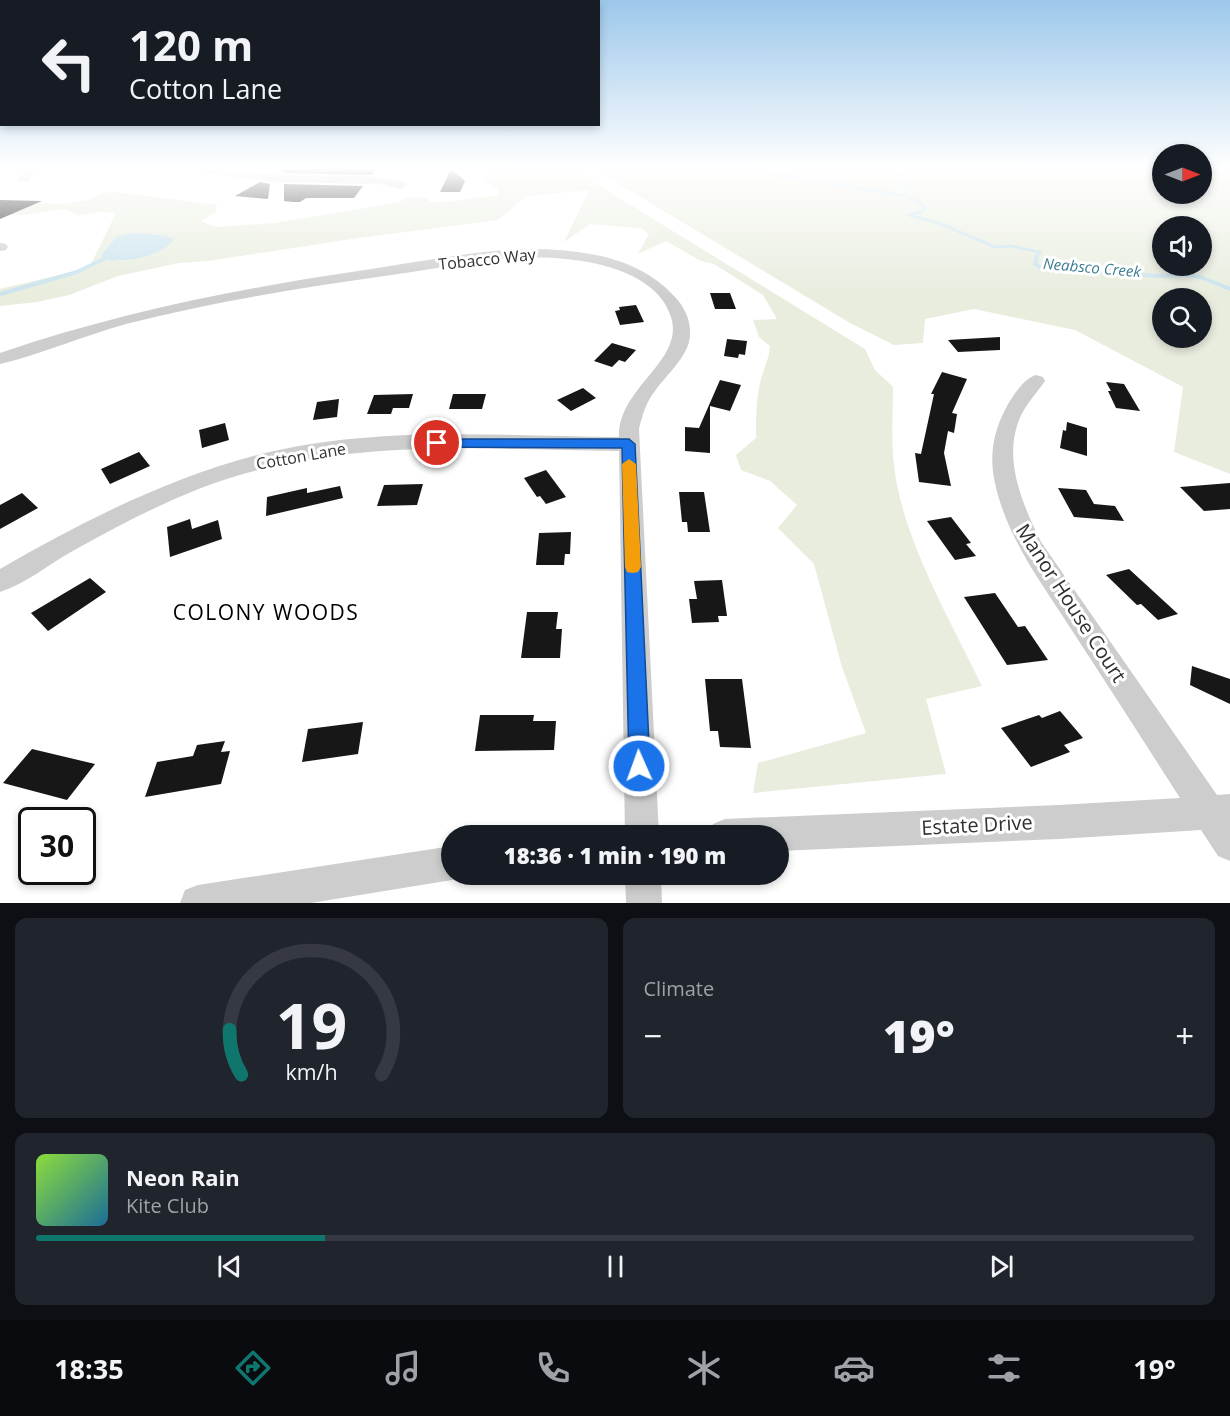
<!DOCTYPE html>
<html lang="en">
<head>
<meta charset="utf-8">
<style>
  :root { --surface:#171b24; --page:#20242c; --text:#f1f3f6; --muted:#9ea1a6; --line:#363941; --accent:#0f766e }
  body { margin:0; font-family:"Open Sans",sans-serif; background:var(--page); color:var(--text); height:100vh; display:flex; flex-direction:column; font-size:22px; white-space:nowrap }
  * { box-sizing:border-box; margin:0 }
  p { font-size:20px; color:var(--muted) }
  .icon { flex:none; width:33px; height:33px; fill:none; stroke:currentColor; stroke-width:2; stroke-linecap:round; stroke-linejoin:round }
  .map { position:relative; height:903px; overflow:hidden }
  .details { display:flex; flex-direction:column; gap:15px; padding:15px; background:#0d0f14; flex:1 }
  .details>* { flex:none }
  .hud { position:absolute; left:0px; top:0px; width:600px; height:126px; box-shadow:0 3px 9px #0003; background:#171b24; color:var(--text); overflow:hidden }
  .needle { width:39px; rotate:90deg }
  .controls { position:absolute; left:1152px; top:144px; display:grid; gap:12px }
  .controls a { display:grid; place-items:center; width:60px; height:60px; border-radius:50%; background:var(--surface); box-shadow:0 3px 9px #0003; font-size:30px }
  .speed { position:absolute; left:18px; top:807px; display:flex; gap:12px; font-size:30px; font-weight:700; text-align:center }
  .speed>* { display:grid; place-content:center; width:78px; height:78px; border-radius:50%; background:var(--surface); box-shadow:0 3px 9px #0003; line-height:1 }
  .speed .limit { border:3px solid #111; border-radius:9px; background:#fff; color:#111 }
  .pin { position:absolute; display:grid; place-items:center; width:51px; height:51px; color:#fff; margin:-26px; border:3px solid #fff; border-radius:50%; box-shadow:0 2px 6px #0007 }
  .me { position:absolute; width:66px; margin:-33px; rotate:358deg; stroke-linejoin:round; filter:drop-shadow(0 0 4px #0008) }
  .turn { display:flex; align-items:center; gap:21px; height:126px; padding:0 30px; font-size:27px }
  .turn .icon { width:78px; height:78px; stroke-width:2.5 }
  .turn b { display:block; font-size:42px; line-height:51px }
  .big { font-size:45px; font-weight:800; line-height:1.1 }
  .details .widget { flex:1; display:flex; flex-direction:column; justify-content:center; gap:9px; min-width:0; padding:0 21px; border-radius:12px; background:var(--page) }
  .details .dial { align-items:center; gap:0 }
  .dial svg { height:156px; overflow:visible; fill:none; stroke:var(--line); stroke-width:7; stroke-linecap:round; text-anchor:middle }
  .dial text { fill:var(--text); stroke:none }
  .song { display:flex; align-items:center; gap:18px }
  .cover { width:72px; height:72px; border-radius:9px; background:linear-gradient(135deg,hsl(90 70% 55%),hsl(200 70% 35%)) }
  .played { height:6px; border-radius:3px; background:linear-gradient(90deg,var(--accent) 25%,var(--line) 25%) }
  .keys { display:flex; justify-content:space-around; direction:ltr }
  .heat { display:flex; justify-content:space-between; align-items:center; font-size:33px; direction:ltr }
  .details .tiles { flex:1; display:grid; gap:15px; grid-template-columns:1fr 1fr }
  .widget:last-child { grid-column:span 2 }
  .trip { position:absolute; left:441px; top:825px; width:348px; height:60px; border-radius:30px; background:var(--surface); box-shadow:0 3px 9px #0003; font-weight:800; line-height:60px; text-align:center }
  .dock { display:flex; height:96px; justify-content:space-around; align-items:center; background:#090b0e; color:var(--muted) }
  .dock .icon { width:42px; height:42px }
  .dock .active { color:var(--accent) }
  .dock b { font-size:27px; color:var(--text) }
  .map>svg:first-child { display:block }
  .green { fill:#e8edde; fill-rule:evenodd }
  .water { fill:#cae3ed }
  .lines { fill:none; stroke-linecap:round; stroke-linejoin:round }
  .stream-far1 { stroke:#cae3ed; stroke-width:3 }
  .stream { stroke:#cae3ed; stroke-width:4 }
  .building { fill:#171717 }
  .minor { fill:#cdcdcd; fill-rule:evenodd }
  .route { fill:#1a73e8; stroke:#114b97; stroke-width:1.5 }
  .slow { fill:#f59e0b }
  .labels { text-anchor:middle; stroke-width:6; stroke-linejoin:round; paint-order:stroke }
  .far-water-label { font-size:15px; font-style:italic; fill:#3c7c93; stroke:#fff }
  .street-label { font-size:16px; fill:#303030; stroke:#fff }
  .near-street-label { font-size:20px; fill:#303030; stroke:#fff }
  .near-neighbourhood-label { font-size:21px; letter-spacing:1.5px; fill:#000; stroke:#fff }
</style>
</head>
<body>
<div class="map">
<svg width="1230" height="903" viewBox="0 0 1230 903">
  <rect width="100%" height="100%" fill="#fff"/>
  <g class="green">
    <path d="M489 169H572L865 349 875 370 893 387C893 413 891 440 894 465 901 536 951 622 982 686L926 699 946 774 753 793 758 763 866 733 842 667 814 564 778 528 797 505 770 481 741 470 736 455 756 438C756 419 756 398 761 379 764 368 769 359 770 346L759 337 753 320 777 319 763 295 714 264 701 261 666 241 638 254 649 234 641 228 590 224 564 242 589 190 527 196 498 220 358 238 208 261 179 263 118 276 69 295 37 302 0 306V289L80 270 91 264 116 213 102 212 78 215 65 209 23 215H6L36 203 64 204 88 200 101 193 117 192 217 205 216 212 201 221 215 227 275 223 400 202 406 197 427 198 429 202C453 204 473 196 497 196L498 189 484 180 492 171ZM132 233 164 235 155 253 118 261 101 255 113 240Z"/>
    <path d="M594 169H1162V194H1202V169H1230V474L1174 452 1183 387 1075 330 974 309 925 319 923 343 894 345 850 323ZM1162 226H1202V266H1162ZM1162 298H1202V338H1162Z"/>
  </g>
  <path class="water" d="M132 233 164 235 174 239C165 256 122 264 104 259L101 255 116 237Z"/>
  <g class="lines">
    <g class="stream-far1">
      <polyline points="741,169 907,196"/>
      <polyline points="899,169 901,173 897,180 910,187 905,191 907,196 922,204 924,208 921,212 909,215 941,224 995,247 1011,246 1040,252 1036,257"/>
    </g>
    <g class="stream">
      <polyline points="1037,256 1035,264 1043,268 1159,276 1185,275 1200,277 1230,289"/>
      <polyline points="0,294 77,272 104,259"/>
    </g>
  </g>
  <g class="building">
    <polygon points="283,169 376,169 372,175 284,173"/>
    <polygon points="451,169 465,181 460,192 440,192"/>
    <polygon points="260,182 270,184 268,199 235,196"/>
    <polygon points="284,184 363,186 354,198 306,198 300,202 293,202 284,201"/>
    <polygon points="0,200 42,201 0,219"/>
    <polygon points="710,293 730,293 736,309 715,309"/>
    <polygon points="636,305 644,322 620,325 615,311 620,310 619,307"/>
    <polygon points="1000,337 1000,350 958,352 948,340"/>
    <polygon points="727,339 747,341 745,355 739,354 738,358 724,356"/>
    <polygon points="612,343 636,350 625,362 619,360 612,367 594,361"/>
    <polygon points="942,372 967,379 952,413 957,414 954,433 948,431 944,453 951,486 919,482 915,453 921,454 934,394 931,394"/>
    <polygon points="720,380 741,385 730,411 710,406 710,453 685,451 685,427 699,428"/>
    <polygon points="1106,382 1124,384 1140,411 1116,408 1108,391 1111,391"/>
    <polygon points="583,388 596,398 571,411 557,400"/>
    <polygon points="413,394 409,408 393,408 391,414 367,414 374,395"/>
    <polygon points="453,394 486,394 482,409 449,409"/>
    <polygon points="339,399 337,417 313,420 317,402"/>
    <polygon points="1067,422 1087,428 1087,456 1060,448 1063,430 1066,431"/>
    <polygon points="225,423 229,440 202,448 199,430"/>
    <polygon points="139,452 150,466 110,484 101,469"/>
    <polygon points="546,470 566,497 546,504 540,496 537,497 524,478"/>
    <polygon points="1230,483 1230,509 1204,511 1180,487"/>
    <polygon points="423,484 417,505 377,506 384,485"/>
    <polygon points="340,486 343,498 266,516 267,497 307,488 307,493"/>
    <polygon points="1058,488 1086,490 1094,504 1115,506 1124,521 1074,517"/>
    <polygon points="679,492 704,492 710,532 688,532 687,522 682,522"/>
    <polygon points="22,493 38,508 0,529 0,505"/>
    <polygon points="951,517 971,543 966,544 976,556 955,560 927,521"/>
    <polygon points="190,519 192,529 218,520 222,539 170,557 167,527"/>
    <polygon points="571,532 570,554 565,554 564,565 536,565 539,533"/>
    <polygon points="1129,569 1178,614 1158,620 1141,604 1137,605 1106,575"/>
    <polygon points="90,578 106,592 48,631 31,613"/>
    <polygon points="722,580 727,616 718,616 719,622 692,623 689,599 697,599 694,581"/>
    <polygon points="995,593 1018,627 1025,626 1048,660 1007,665 964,597"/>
    <polygon points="527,612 558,612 556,629 562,629 560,658 521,658"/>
    <polygon points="1192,666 1230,679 1230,704 1190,685"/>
    <polygon points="705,679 742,679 751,748 720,747 718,731 710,731"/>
    <polygon points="1060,711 1083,738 1064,745 1070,752 1031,767 1001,728 1039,715 1042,718"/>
    <polygon points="480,715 534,715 533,721 556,721 554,750 475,751"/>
    <polygon points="363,722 358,754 302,762 308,729"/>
    <polygon points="225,741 221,752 230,751 221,784 145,797 157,762 193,756 197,745"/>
    <polygon points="32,749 95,764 67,800 3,783"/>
  </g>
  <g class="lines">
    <g class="minor">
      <polygon points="30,169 45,169 31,177 28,182 20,182 18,180 23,173"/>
      <path d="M194 169C222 168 249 173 277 175 320 177 363 172 405 182L407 185 401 189 379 184 275 182 200 172Z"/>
      <polygon points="0,243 6,244 8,247 6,250 0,251"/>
      <path d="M516 249C571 248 635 253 674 296 686 308 693 325 689 342 683 362 666 375 655 391 646 402 642 416 639 429L659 836H625L619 451C480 449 334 437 201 488 156 506 113 528 71 552 48 565 25 584 0 592V569C83 521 168 478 261 454 377 425 501 436 619 437 618 387 685 361 671 317 659 276 602 262 565 259 509 253 453 266 398 274 307 287 215 301 126 324 83 336 42 354 0 364V353C117 313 236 289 358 271 410 263 463 253 516 249Z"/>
      <path d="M1036 375 1043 377 1045 381C1036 394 1025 405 1019 420 1003 461 1023 505 1041 542L1217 795 1230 794V861L1218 856 1201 830 1059 839 778 851V836H708L713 824 725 819 1059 805 1180 798C1144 742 1109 687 1073 632 1043 585 1007 539 995 483 989 457 993 432 1006 408 1012 397 1023 379 1036 375Z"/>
      <polygon points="452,846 452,874 465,874 452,880 311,903 180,903 185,890 198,885"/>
      <polygon points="625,874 661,874 662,903 626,903"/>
    </g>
  </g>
  <linearGradient id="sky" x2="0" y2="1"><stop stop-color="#9cc7ea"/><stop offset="0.57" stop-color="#fff"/><stop offset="1" stop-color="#fff" stop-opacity="0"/></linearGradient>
  <rect width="1230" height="295" fill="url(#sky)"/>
  <polygon class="route" points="437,439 629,439 635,444 650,766 647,774 639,777 632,774 629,766 622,448 432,447 430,443 432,440"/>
  <polygon class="slow" points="629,459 636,464 641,567 638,572 633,573 627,572 625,567 622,464"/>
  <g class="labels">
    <g class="far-water-label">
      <text transform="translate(1092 268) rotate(5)" y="5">Neabsco Creek</text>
    </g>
    <g class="street-label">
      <text transform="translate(487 259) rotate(-6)" y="6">Tobacco Way</text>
      <text transform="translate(301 456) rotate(-10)" y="6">Cotton Lane</text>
    </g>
    <g class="near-street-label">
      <text transform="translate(1071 603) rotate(57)" y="7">Manor House Court</text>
      <text transform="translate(977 825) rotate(-3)" y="7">Estate Drive</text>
    </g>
    <g class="near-neighbourhood-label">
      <text x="266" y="620">COLONY WOODS</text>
    </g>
  </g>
</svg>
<div class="controls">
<a><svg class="needle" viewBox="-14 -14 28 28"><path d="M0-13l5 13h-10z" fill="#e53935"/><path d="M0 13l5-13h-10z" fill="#9ea1a6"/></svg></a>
<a><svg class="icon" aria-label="sound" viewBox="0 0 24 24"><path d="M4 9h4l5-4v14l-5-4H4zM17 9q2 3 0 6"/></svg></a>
<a><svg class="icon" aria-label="search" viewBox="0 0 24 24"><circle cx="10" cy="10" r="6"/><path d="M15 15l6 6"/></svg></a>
</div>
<div class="speed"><div class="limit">30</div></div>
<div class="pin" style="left:437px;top:443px;background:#d93025"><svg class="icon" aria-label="arrive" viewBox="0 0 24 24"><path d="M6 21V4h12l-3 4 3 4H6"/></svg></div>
<svg class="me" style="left:639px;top:766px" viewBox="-20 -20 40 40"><circle r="17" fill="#1a73e8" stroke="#fff" stroke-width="3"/><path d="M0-11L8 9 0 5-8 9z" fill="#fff"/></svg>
<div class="trip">18:36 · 1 min · 190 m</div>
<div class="hud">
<div class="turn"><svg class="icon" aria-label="left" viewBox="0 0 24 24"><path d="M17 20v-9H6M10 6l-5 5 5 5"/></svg><div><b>120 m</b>Cotton Lane</div></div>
</div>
</div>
<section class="details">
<div class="tiles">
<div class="widget dial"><svg viewBox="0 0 100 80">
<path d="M14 69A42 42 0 1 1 86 69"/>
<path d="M14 69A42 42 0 0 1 8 46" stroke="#0f766e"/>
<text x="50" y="56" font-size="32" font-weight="700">19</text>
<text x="50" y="72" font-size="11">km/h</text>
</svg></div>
<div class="widget"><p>Climate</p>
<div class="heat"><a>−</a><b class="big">19°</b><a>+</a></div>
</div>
<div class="widget">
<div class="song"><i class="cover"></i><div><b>Neon Rain</b><p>Kite Club</p></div></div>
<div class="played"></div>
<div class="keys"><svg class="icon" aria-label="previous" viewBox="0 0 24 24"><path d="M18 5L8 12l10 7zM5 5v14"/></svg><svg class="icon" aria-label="pause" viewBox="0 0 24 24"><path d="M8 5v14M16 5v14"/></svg><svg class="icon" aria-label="next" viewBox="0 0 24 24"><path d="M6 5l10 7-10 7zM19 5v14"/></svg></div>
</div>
</div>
</section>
<nav class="dock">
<b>18:35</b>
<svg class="icon active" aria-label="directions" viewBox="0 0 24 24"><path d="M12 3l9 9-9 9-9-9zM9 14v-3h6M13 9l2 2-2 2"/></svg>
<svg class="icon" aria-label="music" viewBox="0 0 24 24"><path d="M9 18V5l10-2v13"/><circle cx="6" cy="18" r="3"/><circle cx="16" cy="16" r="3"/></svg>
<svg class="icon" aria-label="phone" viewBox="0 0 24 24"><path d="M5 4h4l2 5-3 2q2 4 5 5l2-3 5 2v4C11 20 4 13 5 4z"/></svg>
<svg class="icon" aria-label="climate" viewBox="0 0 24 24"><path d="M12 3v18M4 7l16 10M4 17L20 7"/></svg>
<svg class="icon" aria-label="car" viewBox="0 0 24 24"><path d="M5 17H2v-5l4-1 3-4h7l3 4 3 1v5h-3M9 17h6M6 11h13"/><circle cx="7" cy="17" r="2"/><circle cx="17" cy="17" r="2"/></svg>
<svg class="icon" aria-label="filters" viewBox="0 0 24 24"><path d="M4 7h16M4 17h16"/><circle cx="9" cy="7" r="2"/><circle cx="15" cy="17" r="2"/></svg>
<b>19°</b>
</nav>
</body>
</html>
